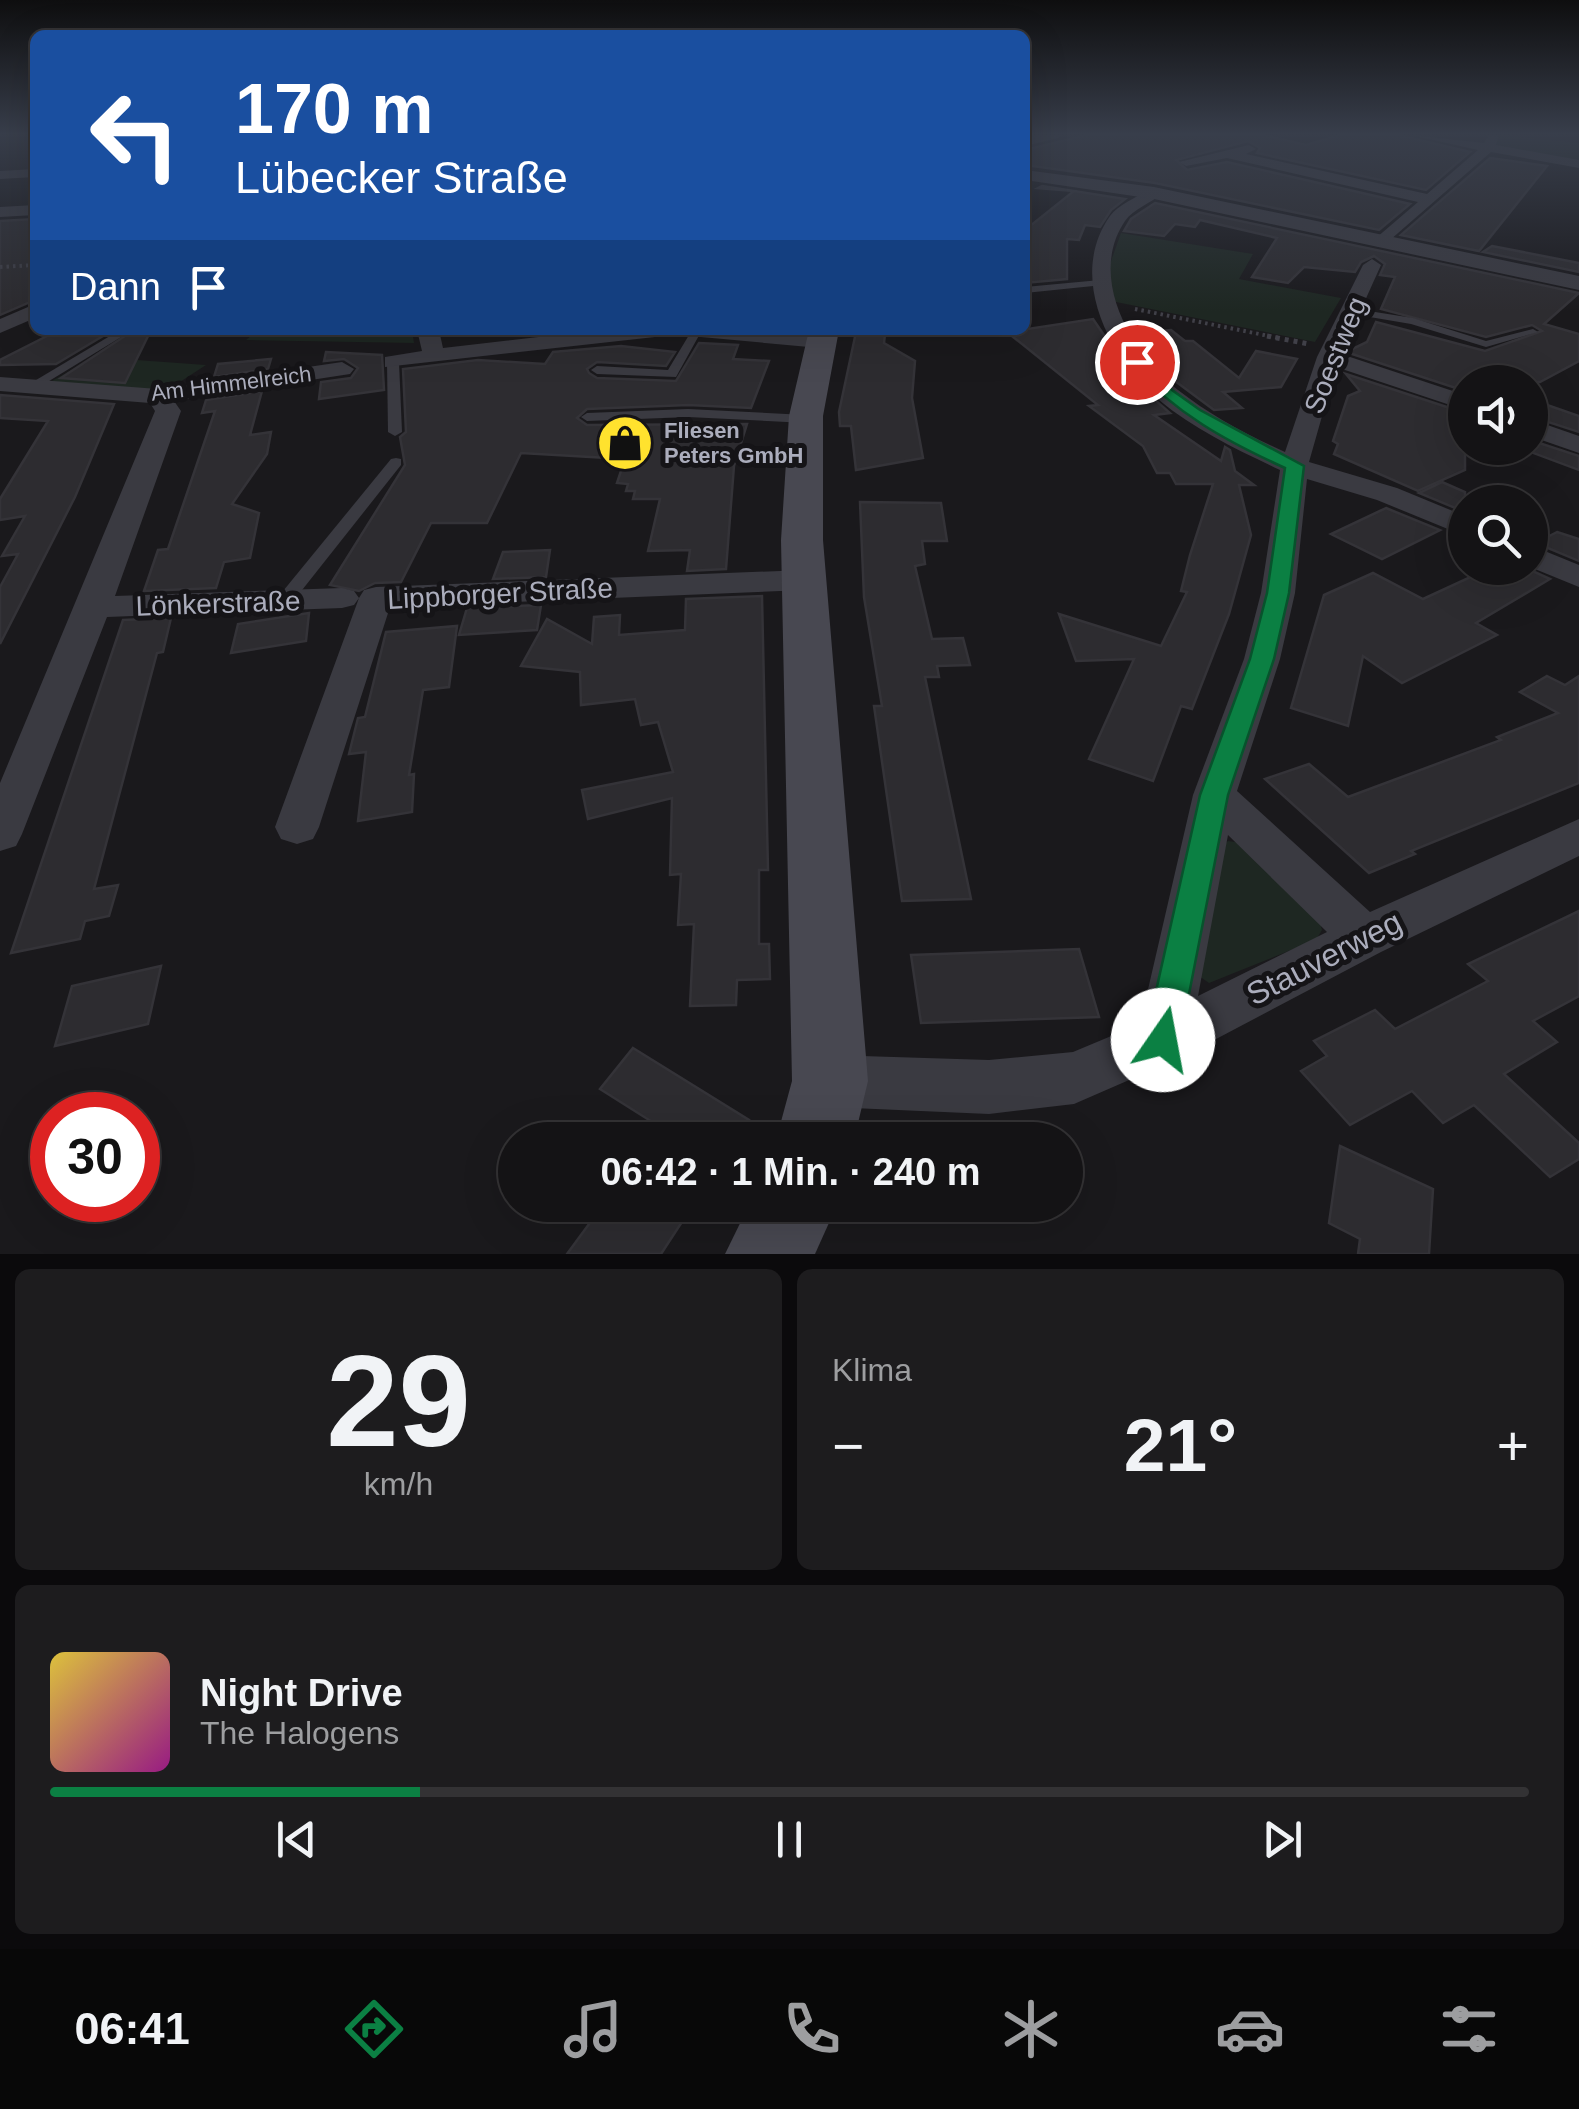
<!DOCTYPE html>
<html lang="de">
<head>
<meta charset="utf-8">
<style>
  :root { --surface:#141315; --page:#1d1c1e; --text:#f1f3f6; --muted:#9d9ea0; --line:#333234; --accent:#0b8043 }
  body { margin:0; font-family:Arial,sans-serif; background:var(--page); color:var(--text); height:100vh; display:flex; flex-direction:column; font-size:38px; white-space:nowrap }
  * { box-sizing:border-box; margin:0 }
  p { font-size:32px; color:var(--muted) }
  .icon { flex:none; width:55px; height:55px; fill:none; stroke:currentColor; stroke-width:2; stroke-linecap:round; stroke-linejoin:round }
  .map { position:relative; height:1254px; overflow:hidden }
  .details { display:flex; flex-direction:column; gap:15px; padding:15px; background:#0b0a0c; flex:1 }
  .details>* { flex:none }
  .guide { position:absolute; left:30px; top:30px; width:1000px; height:305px; border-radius:15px; box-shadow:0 10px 40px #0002,0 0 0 2px var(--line); background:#1a4fa0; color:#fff; overflow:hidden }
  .buttons { position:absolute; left:1448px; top:365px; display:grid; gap:20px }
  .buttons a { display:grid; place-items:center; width:100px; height:100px; border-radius:50%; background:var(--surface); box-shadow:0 10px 40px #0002,0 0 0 2px var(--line); font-size:50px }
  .speed { position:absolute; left:30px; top:1092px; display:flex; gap:20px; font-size:50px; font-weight:700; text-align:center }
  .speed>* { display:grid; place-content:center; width:130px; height:130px; border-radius:50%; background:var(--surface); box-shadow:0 10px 40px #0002,0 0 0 2px var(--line); line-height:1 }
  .speed .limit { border:15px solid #d22; background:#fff; color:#111 }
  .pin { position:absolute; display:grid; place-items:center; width:85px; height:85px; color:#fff; margin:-42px; border:5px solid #fff; border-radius:50%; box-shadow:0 2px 10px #0007 }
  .me { position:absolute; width:110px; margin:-55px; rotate:12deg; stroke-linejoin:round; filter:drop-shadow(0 0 8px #0008) }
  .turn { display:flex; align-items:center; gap:35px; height:210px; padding:0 40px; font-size:45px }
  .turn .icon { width:130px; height:130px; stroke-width:2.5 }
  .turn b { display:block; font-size:70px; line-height:85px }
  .then { display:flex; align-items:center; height:95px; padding:0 40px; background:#0003; gap:20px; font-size:38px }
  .big { font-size:75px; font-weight:800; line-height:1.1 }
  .details .tile { flex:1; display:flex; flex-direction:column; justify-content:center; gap:15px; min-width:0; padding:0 35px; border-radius:15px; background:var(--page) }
  .details .dial { align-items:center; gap:0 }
  .dial b { font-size:130px; line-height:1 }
  .song { display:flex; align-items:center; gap:30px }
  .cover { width:120px; height:120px; border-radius:15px; background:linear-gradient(135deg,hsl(50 70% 55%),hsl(310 70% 35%)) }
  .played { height:10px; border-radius:5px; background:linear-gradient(90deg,var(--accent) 25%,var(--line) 25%) }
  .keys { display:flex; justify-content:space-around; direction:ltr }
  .heat { display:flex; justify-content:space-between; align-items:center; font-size:55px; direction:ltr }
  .details .tiles { flex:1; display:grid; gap:15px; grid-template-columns:1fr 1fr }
  .tile:last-child { grid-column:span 2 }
  .trip { position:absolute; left:498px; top:1122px; width:585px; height:100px; border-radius:50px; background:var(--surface); box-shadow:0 10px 40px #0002,0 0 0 2px var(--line); font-weight:800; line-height:100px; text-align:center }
  .dock { display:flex; height:160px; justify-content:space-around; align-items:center; background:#080808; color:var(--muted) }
  .dock .icon { width:70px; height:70px }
  .dock .current { color:var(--accent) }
  .dock b { font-size:45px; color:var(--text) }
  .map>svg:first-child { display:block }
  .green { fill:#1e2722 }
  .building { fill:#2d2c30; stroke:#343338; stroke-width:2.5 }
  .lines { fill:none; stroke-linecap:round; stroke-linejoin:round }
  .path-far1 { stroke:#404048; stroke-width:4; stroke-dasharray:2.5 4; stroke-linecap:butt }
  .path { stroke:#404048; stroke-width:5; stroke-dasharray:4 5; stroke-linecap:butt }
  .service { fill:#3a3a41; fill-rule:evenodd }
  .minor { fill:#3a3a41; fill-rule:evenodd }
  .tertiary { fill:#3a3a41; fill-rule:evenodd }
  .secondary { fill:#484851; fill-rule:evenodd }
  .route { fill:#0b8043; stroke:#07532c; stroke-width:2.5 }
  .labels { text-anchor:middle; stroke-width:10; stroke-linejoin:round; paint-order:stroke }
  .far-street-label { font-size:22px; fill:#abadbc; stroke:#151417 }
  .far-poi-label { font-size:22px; font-weight:bold; fill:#abadbc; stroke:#151417; text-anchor:start }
  .street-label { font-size:28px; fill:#abadbc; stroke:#151417 }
  .near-street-label { font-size:32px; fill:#abadbc; stroke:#151417 }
</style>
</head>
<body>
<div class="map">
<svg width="1579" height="1254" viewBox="0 0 1579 1254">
  <rect width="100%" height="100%" fill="#1a191c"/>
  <g class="green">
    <polygon points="1499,135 1579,143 1579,162 1494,147"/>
    <polygon points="1121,233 1253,254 1239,279 1341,298 1315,342 1111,301 1107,272"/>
    <polygon points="258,330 412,330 414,343 246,340"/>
    <polygon points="95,357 206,365 166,391 50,382"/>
    <polygon points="1228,841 1242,843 1319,918 1322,930 1316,940 1209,983 1196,974 1220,848"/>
  </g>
  <g class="building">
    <polygon points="1087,135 1263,135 1306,145 1340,135 1398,135 1470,152 1426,190 1257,153 1260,148 1248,141 1176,160 1187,170 1227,162 1410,204 1379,230 1155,183 1025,165 1025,150"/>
    <polygon points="1490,158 1547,166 1479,251 1401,235"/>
    <polygon points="1042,186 1125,199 1111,210 1100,227 1085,225 1079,240 1067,239 1067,279 1025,283 1025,230 1074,191 1038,188"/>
    <polygon points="1155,203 1579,293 1544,324 1579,334 1579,361 1540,382 1465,382 1465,391 1346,352 1367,342 1376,322 1485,351 1542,331 1532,325 1486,337 1381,309 1395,277 1380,275 1385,264 1374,256 1361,262 1355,272 1304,267 1288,283 1252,277 1277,238 1200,220 1195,227 1175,224 1164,236 1124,231 1131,219"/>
    <polygon points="35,219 35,300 0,315 0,221"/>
    <polygon points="1492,246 1579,263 1579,272 1483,252"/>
    <polygon points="1093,319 1138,385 1170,413 1154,415 1221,461 1225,447 1230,450 1235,471 1254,485 1239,485 1251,535 1229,614 1192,709 1181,706 1153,781 1089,759 1134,659 1076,661 1059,614 1161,646 1187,592 1181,591 1190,555 1213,484 1176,484 1170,473 1157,473 1143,446 1089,406 1098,405 1007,332"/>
    <polygon points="59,330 113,330 56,364 0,365 0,360"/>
    <polygon points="134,330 151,330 125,383 61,378"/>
    <polygon points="1171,330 1185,341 1193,341 1239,378 1256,351 1297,359 1281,387 1223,392 1242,408 1214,410 1163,372 1134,333"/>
    <polygon points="856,332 885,334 884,343 915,361 912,398 923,458 856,470 851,426 840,426 839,412"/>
    <polygon points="699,343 738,345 733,359 769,361 751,408 688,405 587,409 577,418 587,425 747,424 734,466 726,569 687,571 690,550 648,551 660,499 633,499 635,491 626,491 628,484 617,483 625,459 521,453 487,523 431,523 401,582 375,583 359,591 330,585 405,465 400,437 406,432 403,369 478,360 545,364 553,352 621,346 675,352 666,366 597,362 587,369 589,373 597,378 676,381"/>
    <polygon points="326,352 382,355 384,390 319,399 321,382 351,378 358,368 344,359 324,361"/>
    <polygon points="271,359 268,369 214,377 218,364"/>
    <polygon points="1346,374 1465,413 1465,470 1418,491 1334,454 1338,444 1333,441 1348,396 1360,391"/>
    <polygon points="262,391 250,435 271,432 267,454 232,504 259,513 250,558 224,562 216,588 144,591 158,550 168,549 215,411 202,413 206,400"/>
    <polygon points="0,395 114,404 75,497 0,644 0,587 18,554 2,556 25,516 0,520 0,499 48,421 0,418"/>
    <polygon points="1530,399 1579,416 1579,432 1530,416"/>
    <polygon points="1530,440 1579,456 1579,470 1520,448 1530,448"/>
    <polygon points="1442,482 1465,492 1465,512 1419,493"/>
    <polygon points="860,502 941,503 947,541 922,541 925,564 915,566 932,639 963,638 970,665 937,666 939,677 925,677 971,899 902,901 874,706 882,706 864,597"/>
    <polygon points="1386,508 1440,530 1382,559 1331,534"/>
    <polygon points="1557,532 1579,539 1579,561 1536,543"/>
    <polygon points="550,550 546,577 493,579 503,552"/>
    <polygon points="1490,568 1526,568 1550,579 1476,623 1497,635 1402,683 1363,656 1348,726 1291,708 1324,595 1373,573 1423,599"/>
    <polygon points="762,596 768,870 759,870 759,944 769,944 770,979 737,980 736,1005 690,1006 694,924 678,925 681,874 670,875 672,798 588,819 582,790 673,772 658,722 641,725 635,699 581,705 580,672 521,666 547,619 592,644 594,617 620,615 619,635 685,630 686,599"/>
    <polygon points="541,605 537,630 459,635 467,608"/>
    <polygon points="309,613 306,641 231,653 238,624"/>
    <polygon points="171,618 163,652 157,653 94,889 118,885 109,916 85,921 80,939 11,953 123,620"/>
    <polygon points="457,626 449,687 423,690 409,775 414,774 412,812 358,821 366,752 349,754 358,718 365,717 386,632"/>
    <polygon points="1547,676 1565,685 1579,676 1579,783 1411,851 1415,854 1369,873 1265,779 1309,764 1348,797 1501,740 1497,737 1558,713 1520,692"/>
    <polygon points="1579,911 1579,996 1533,1021 1557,1042 1504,1074 1579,1143 1579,1159 1550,1177 1474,1105 1443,1123 1412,1091 1350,1125 1301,1071 1327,1056 1314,1041 1375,1010 1395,1029 1488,981 1468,964"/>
    <polygon points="1079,949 1099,1017 921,1023 911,955"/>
    <polygon points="161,966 148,1024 55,1046 72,986"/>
    <polygon points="633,1048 749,1120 736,1140 647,1140 657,1125 600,1089"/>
    <polygon points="1340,1146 1433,1189 1429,1254 1358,1254 1360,1239 1329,1223"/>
    <polygon points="603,1205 693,1205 661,1254 567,1254"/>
  </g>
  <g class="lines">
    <g class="path-far1">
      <polyline points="0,267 35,265"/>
      <polyline points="1135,309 1279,338"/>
    </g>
    <polyline class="path" points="1267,336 1309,344"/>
    <g class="service">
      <polygon points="1100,280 1105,283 1103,285 1025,293 1025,287"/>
      <polygon points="1350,308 1413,318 1486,341 1533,329 1538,332 1486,347 1411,324 1346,313 1345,311"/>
      <polygon points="120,330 131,331 36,389 26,386"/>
      <polygon points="692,330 702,330 676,377 597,374 591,370 597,366 668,370"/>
      <polygon points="393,359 399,362 402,432 395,436 388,432 387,362"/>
      <polygon points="688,409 806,415 812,419 806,423 688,417 587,421 581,417 587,413"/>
      <polygon points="396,458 401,459 401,465 291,604 279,604 277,600 279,596 391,459"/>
    </g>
    <g class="minor">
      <polygon points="1411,135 1484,143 1489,135 1499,135 1496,145 1579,160 1579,168 1491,152 1382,247 1376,246 1376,238 1418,202 1227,158 1186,166 1179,162 1249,145 1256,149 1246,154 1427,194 1478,150"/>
      <polygon points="35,169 35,177 0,179 0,171"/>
      <path d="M1148 190 1162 193C1152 203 1133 209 1125 221 1087 277 1131 353 1178 390 1210 415 1247 435 1285 452L1317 357 1363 265 1372 259 1381 265 1341 354 1465 395V410L1336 367 1309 462 1397 488 1465 516V536L1377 500 1307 479 1295 593 1280 659 1237 791 1370 912 1579 819V856L1381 952 1182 1057 1074 1104 989 1114 830 1107 810 1100 802 1081 810 1062 830 1055 989 1060 1073 1052 1140 1024 1193 795 1244 659 1261 593 1280 470C1238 450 1195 430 1159 400 1109 357 1067 277 1110 216 1118 205 1137 197 1148 190ZM1228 835 1327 932 1198 996Z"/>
      <polygon points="35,205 35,215 0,217 0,207"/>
      <polygon points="35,304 35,318 0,333 0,319"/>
      <polygon points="417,330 439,330 443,348 599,330 666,330 655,337 385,367 385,357 422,351"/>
      <path d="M690 330C719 330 812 323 831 341L820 348 701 337Z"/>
      <polygon points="342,362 354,369 350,374 174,401 181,411 115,596 342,588 354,591 359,598 364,590 376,587 805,570 817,573 821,580 817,587 805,590 390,607 319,827 313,839 297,844 281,839 275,827 359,598 354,605 342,608 107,617 22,834 16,846 0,851 0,783 155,411 150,403 0,391 0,377 158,389"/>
      <polygon points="1530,419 1579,436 1579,453 1530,436"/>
      <polygon points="1530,545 1579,565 1579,587 1530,567"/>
    </g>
    <g class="tertiary">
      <polygon points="1060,135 1058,138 1025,146 1025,136"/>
      <polygon points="1025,170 1154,187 1579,276 1579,290 1154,199 1025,180"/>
    </g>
    <g class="secondary">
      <polygon points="809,330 839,330 823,416 823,540 868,1081 854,1140 776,1140 792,1081 781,540 789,416"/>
      <polygon points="749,1205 837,1205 815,1254 725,1254"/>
    </g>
  </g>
  <linearGradient id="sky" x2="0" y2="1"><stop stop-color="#0e0e0f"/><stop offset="0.43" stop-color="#383e4b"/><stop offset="1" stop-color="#383e4b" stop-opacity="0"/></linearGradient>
  <rect width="1579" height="311" fill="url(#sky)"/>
  <path class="route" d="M1132 358H1143L1172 390 1200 410 1304 466 1289 593 1274 659 1228 795 1180 1040 1175 1051 1163 1056 1150 1051 1145 1040 1200 795 1250 659 1267 593 1285 468C1226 441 1176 414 1132 365Z"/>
  <defs>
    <g id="shop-disc" transform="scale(2.875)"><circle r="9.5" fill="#ffe22e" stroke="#151417"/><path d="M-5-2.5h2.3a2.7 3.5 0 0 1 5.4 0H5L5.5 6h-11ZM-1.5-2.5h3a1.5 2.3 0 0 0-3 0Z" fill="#111"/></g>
  </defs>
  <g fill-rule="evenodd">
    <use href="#shop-disc" x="625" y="443"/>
  </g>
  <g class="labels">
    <g class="far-street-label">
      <text transform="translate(231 383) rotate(-7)" y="8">Am Himmelreich</text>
    </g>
    <g class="far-poi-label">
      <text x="664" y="438">Fliesen<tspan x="664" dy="25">Peters GmbH</tspan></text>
    </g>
    <g class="street-label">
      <text transform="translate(1335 355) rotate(-68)" y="10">Soestweg</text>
      <text transform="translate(500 593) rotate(-3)" y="10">Lippborger Straße</text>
      <text transform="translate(218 603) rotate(-2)" y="10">Lönkerstraße</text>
    </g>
    <g class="near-street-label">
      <text transform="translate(1324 958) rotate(-27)" y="11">Stauverweg</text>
    </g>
  </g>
</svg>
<div class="buttons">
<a><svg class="icon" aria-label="sound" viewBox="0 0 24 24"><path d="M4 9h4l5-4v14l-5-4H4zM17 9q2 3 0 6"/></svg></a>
<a><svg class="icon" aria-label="search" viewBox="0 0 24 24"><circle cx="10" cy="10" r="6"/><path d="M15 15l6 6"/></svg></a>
</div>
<div class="speed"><div class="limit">30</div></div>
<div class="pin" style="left:1137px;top:362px;background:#d93025"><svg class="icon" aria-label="arrive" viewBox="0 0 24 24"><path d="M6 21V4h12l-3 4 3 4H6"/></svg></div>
<svg class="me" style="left:1163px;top:1040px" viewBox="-20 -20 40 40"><circle r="19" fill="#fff"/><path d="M0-13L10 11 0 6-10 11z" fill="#0b8043"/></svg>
<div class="trip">06:42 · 1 Min. · 240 m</div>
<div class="guide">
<div class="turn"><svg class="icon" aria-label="left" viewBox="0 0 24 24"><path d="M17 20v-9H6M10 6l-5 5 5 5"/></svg><div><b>170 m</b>Lübecker Straße</div></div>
<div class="then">Dann<svg class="icon" aria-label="arrive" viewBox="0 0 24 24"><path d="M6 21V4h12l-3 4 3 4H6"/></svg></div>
</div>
</div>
<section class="details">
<div class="tiles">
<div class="tile dial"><b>29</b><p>km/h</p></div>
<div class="tile"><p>Klima</p>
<div class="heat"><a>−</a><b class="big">21°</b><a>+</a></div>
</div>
<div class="tile">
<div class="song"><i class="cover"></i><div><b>Night Drive</b><p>The Halogens</p></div></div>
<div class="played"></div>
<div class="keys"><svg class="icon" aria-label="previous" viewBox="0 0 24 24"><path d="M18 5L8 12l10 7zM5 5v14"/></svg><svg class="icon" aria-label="pause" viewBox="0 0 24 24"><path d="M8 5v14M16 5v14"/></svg><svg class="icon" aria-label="next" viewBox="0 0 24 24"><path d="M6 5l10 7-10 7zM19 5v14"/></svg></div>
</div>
</div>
</section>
<nav class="dock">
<b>06:41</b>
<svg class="icon current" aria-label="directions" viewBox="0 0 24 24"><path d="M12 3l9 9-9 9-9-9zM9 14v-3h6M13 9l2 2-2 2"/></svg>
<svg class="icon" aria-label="music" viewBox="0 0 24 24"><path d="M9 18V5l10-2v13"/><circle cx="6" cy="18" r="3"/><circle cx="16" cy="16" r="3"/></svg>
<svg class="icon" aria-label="phone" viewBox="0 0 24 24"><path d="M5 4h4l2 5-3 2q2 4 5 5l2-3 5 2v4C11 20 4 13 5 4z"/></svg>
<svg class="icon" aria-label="climate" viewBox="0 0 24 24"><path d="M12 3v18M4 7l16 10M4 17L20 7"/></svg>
<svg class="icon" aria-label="car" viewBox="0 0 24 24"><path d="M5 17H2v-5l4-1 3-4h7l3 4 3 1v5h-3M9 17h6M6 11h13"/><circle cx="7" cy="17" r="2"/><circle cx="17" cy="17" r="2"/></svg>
<svg class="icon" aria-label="filters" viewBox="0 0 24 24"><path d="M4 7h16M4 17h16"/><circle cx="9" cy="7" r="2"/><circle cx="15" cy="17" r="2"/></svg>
</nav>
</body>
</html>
